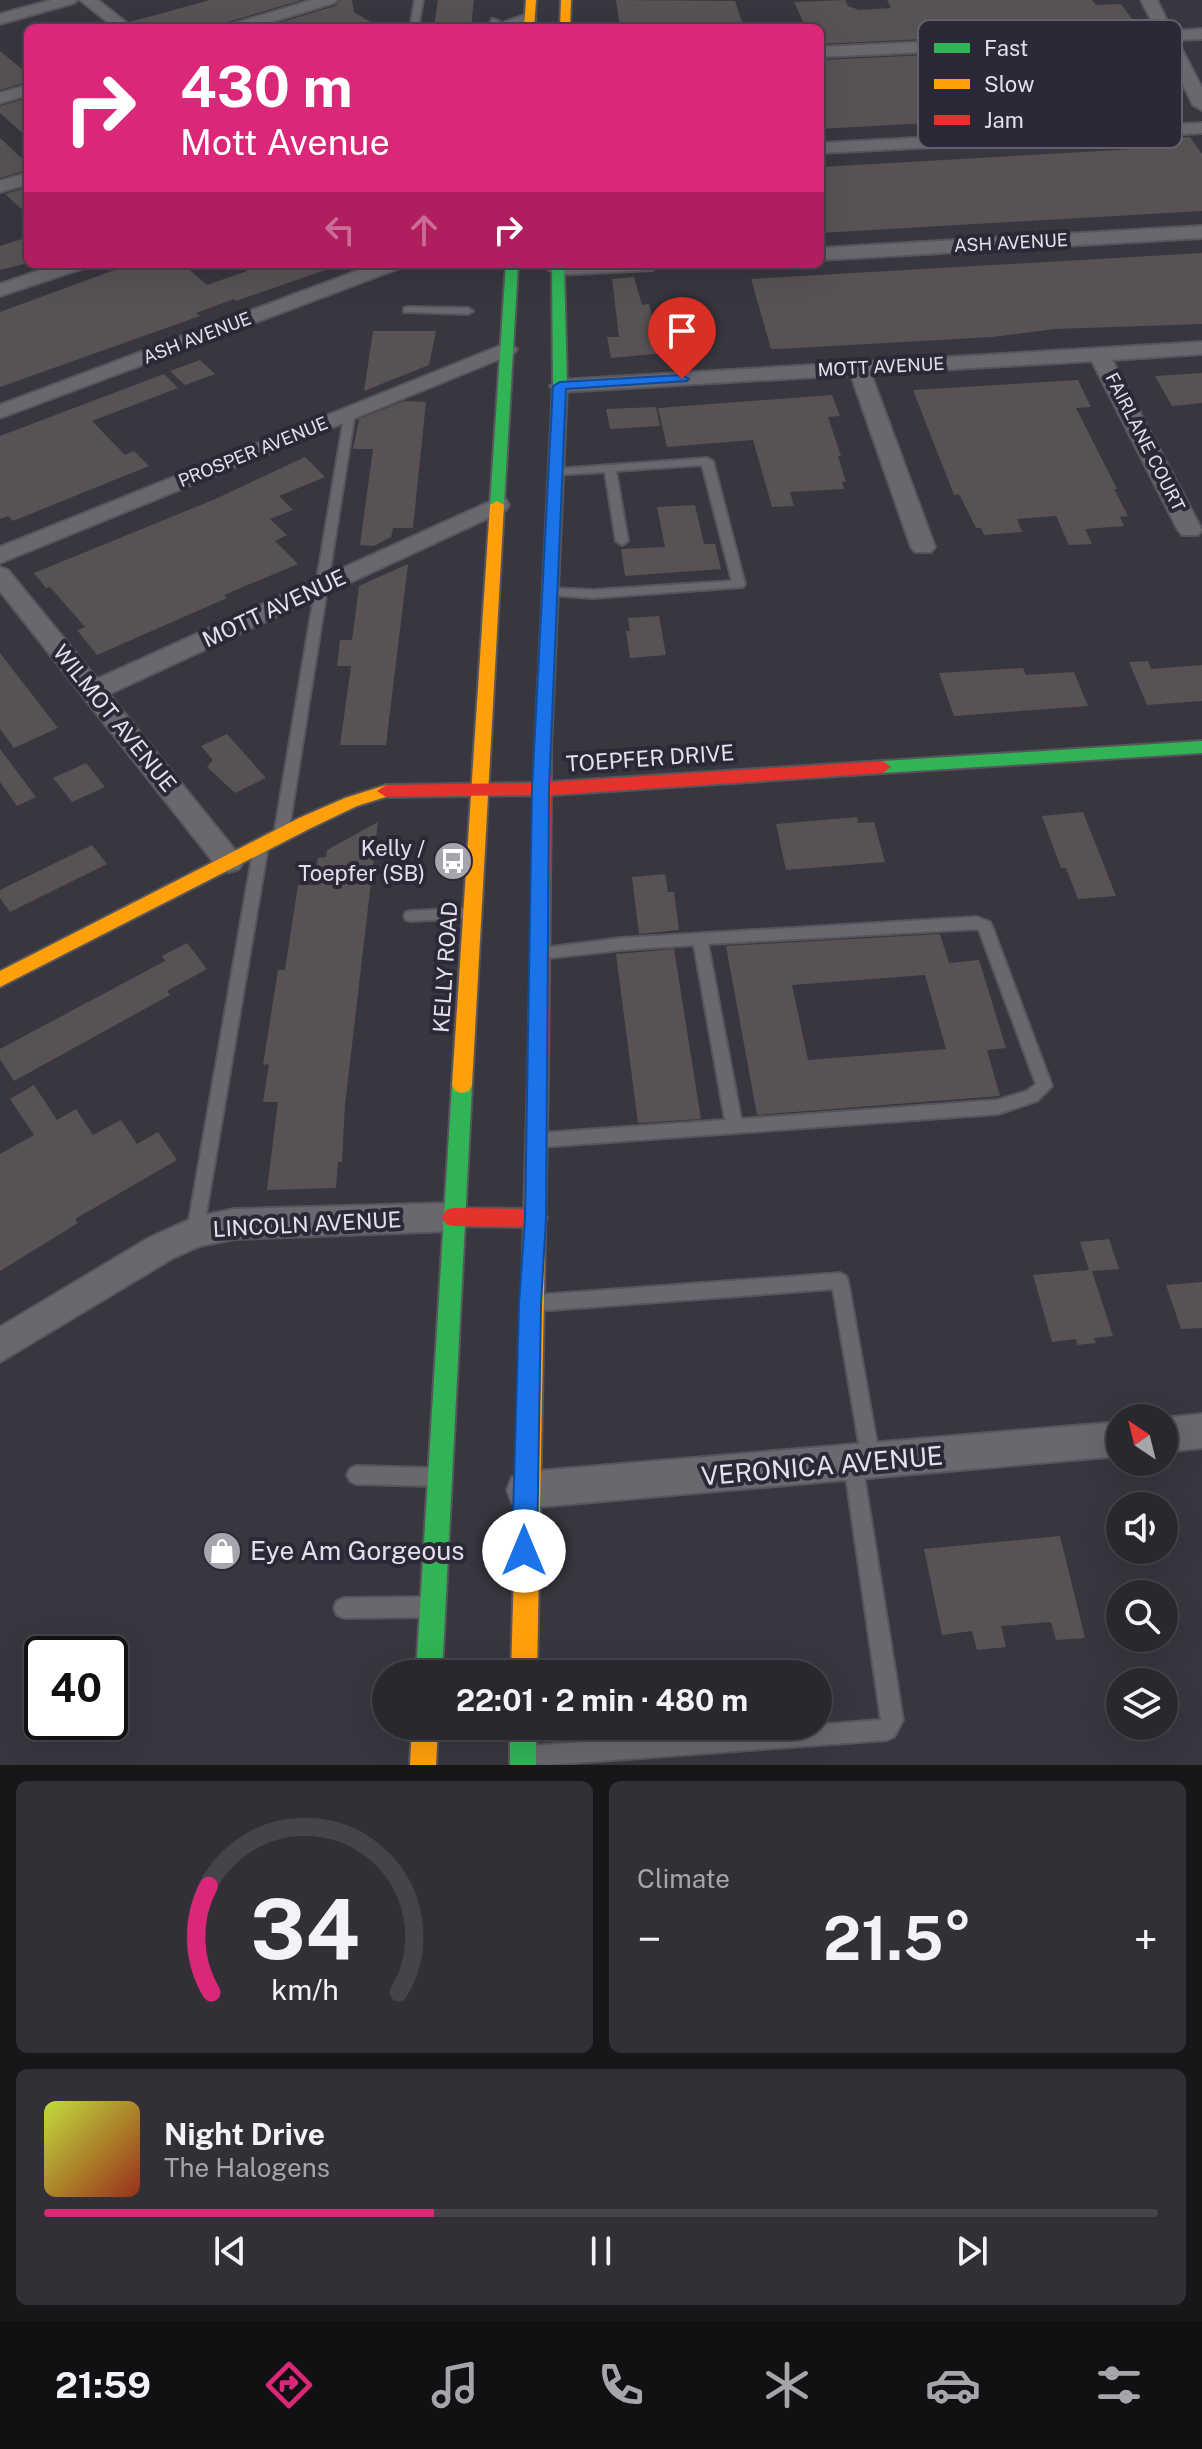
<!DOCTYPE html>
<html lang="en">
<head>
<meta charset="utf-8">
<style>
  :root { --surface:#2a282e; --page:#323036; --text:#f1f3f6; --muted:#a5a6aa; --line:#46444a; --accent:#db2777 }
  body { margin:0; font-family:"Public Sans",sans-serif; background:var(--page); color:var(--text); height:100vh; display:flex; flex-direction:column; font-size:30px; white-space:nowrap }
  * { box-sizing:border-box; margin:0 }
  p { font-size:26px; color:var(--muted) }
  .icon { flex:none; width:44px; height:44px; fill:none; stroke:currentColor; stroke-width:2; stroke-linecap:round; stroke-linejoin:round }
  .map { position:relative; height:1765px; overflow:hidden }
  .sheet { display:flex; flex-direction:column; gap:16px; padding:16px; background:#171619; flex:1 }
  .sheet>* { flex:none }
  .guide { position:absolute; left:24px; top:24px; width:800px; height:244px; border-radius:12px; box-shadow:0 8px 32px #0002,0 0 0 2px var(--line); background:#db2777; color:#fff; overflow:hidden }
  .needle { width:52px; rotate:325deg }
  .fabs { position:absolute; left:1106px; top:1404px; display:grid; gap:16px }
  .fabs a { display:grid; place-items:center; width:72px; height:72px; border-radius:50%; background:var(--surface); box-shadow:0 8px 32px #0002,0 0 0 2px var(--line); font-size:40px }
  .speed { position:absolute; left:24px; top:1636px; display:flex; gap:16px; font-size:40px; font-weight:700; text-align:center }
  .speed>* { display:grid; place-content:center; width:104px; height:104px; border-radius:50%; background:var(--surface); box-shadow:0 8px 32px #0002,0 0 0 2px var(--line); line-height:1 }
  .speed .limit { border:4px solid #111; border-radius:12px; background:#fff; color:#111 }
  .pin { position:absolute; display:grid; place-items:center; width:68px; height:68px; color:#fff; margin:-82px -34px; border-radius:50% 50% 50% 0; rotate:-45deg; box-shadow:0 0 8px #0007 }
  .pin .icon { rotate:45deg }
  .me { position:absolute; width:88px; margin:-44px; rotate:0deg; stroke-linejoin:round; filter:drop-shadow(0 0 6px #0008) }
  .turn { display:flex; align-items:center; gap:28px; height:168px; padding:0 24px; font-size:36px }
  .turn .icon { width:104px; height:104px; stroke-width:2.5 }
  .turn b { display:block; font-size:56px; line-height:68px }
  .lanes { display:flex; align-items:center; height:76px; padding:0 24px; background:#0003; justify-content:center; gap:40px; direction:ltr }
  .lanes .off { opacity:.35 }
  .big { font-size:60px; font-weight:700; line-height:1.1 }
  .sheet .card { flex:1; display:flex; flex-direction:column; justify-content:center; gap:12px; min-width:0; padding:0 28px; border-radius:12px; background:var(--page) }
  .sheet .dial { align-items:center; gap:0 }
  .dial svg { height:208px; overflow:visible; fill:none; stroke:var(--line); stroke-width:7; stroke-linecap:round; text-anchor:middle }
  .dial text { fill:var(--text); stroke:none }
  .song { display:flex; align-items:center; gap:24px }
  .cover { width:96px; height:96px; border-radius:12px; background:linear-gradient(135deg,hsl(70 70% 55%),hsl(10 70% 35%)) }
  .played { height:8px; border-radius:4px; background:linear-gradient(90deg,var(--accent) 35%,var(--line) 35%) }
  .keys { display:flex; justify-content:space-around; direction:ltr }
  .heat { display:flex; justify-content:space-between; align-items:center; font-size:44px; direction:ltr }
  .sheet .tiles { flex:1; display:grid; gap:16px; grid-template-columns:1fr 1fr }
  .card:last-child { grid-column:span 2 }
  .trip { position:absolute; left:372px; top:1660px; width:460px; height:80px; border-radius:40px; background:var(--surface); box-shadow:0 8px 32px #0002,0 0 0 2px var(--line); font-weight:700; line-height:80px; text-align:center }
  .dock { display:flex; height:128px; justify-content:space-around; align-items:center; background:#111012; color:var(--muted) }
  .dock .icon { width:56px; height:56px }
  .dock .current { color:var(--accent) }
  .dock b { font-size:36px; color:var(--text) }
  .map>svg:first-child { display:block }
  .building { fill:#585255; fill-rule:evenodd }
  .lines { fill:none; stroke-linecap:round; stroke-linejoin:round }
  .lane-casing { stroke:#57555c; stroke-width:4 }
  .street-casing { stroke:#57555c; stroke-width:4 }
  .fast-casing { stroke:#57555c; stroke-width:4 }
  .slow-casing { stroke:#57555c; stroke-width:4 }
  .jam-casing { stroke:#57555c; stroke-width:4 }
  .lane { fill:#6a686e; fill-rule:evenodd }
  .street { fill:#6a686e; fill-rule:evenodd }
  .fast { fill:#30b455; fill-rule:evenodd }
  .slow { fill:#ff9f0a; fill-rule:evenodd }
  .jam { fill:#e5322d; fill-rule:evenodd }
  .route { fill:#1a73e8; stroke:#114b97; stroke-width:2 }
  .labels { text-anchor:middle; stroke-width:8; stroke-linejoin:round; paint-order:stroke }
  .far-street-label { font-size:18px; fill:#e3e0ea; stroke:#2d2837 }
  .street-label { font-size:22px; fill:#e3e0ea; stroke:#2d2837 }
  .poi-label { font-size:22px; fill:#e3e0ea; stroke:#2d2837; text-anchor:end }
  .near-street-label { font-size:26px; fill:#e3e0ea; stroke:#2d2837 }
  .near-poi-label { font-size:26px; fill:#e3e0ea; stroke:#2d2837; text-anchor:start }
  .key { fill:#2d2837; stroke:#645f6d; stroke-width:2 }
  .key-label { font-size:22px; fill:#e3e0ea }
</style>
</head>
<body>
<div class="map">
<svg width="1202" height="1765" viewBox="0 0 1202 1765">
  <rect width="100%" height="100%" fill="#38363e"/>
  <g class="building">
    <polygon points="210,0 302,0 228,22 224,28 136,28 130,22"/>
    <polygon points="340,0 352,0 354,12 380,28 262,28 335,6"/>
    <polygon points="438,0 474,0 471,28 434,28"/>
    <polygon points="616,0 735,1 743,25 724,28 620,27"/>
    <polygon points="845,0 848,6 859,10 891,8 887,0 1092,0 1096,5 1121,4 1134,22 1127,22 1132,29 820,44 820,28 806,28 794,2"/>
    <polygon points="1144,45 1156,61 1149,61 1162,79 1155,80 1163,91 1157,91 1179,121 1136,123 1129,113 1091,114 820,129 820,60"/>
    <polygon points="0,51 28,74 28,82 0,90"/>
    <polygon points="28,98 28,138 0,113 0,106"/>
    <polygon points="1190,137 1202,154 1202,211 820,233 820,167 1152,148 1146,139"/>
    <polygon points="0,138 28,164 28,170 0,178"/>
    <polygon points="28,187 28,215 5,194"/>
    <polygon points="28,237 28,263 0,270 0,246"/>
    <polygon points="1202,253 1202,324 1055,329 992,337 778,349 771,349 751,279"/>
    <polygon points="131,264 183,264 207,285 247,271 239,264 334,264 334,267 236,301 234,299 196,313 200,316 0,387 0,312"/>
    <polygon points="634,277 642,305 649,304 653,321 702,319 709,349 611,358 607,337 619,337 612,279"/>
    <polygon points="373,331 436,331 429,365 364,391"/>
    <polygon points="200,360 215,374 185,385 170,371"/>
    <polygon points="1202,373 1202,403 1172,406 1155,376"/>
    <polygon points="164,374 178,388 92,421 125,455 134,451 149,466 13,521 8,516 0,519 0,436"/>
    <polygon points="1078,380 1091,407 1076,408 1117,489 1114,489 1128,516 1120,517 1124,526 1085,529 1092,544 1069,545 1056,516 1017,519 1022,532 984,535 981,528 976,528 959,494 954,495 913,390"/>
    <polygon points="832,395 840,416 828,417 841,456 838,456 846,482 842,482 844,489 790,492 794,506 772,507 753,440 667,447 658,408"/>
    <polygon points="404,401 426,402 413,528 393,528 391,537 374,546 360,545 373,449 353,449 358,425 359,419"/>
    <polygon points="656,407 660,426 610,429 606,409"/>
    <polygon points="305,457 325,477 279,496 293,510 270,519 287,535 275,541 298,564 224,595 227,598 97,655 77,630 85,627 50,587 46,588 34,573 213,500"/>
    <polygon points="695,505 704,544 715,544 721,569 625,576 621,549 665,547 657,507"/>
    <polygon points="408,564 386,745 340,745 351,666 337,666 340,640 352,640 359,586"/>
    <polygon points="659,616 666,655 630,658 626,631 630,631 628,618"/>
    <polygon points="0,653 58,728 14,748 0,729"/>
    <polygon points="1148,661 1151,669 1202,665 1202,701 1147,705 1129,662"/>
    <polygon points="1023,668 1026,675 1074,672 1088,706 954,716 939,673"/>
    <polygon points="227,734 266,778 235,793 207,767 213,760 201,746"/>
    <polygon points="0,749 36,797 17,806 0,782"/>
    <polygon points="86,763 105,787 72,802 53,778"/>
    <polygon points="1083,812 1116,896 1078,899 1066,868 1061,868 1042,816"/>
    <polygon points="857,817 858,823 874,822 885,862 786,870 776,824"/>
    <polygon points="378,822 345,1105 342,1162 338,1162 336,1188 267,1190 278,1102 263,1102 269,1064 263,1065 278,970 285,970 298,885 313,885 318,858 326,857 327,850"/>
    <polygon points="92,845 107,864 10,912 0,898 0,890"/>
    <polygon points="665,874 668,892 674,892 679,930 639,934 632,877"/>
    <path d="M940 934 949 963 979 960 1006 1048 987 1050 1000 1096 757 1115 726 946ZM925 975 946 1049 808 1060 792 985Z"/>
    <polygon points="187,943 207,969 167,991 170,995 14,1081 0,1059 0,1049 165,961 162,956"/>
    <polygon points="674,949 701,1119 638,1123 616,954"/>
    <polygon points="34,1085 57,1120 76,1109 93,1135 121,1120 137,1144 158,1132 177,1160 75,1219 78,1223 0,1271 0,1154 34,1135 10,1099"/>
    <polygon points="1109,1239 1119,1269 1092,1271 1113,1336 1094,1338 1096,1343 1077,1345 1076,1339 1052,1342 1033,1275 1089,1270 1080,1242"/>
    <polygon points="1202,1282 1202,1328 1181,1329 1166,1285"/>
    <polygon points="1060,1536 1085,1638 1056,1640 1051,1622 1001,1626 1006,1647 977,1650 972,1631 942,1635 924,1549"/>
  </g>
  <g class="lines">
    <g class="lane-casing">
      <g id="lane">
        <polygon points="415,0 423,0 418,28 410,28"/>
        <polygon points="492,19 499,21 497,28 489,28"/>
        <polygon points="408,307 468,308 473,311 468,314 404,312 404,308"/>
        <polygon points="350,409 355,412 288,835 281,840 274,835 345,412"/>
        <polygon points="707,458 713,461 745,584 743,587 593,598 546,595 544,592 550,588 593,590 732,581 702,465 616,471 628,541 622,545 616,541 605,472 555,475 549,472 555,469"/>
        <polygon points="261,841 268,846 203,1232 201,1237 195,1239 189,1237 187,1232 254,846"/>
        <polygon points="471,908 476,909 478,913 476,917 471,918 411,921 406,920 404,916 406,912 411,911"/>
        <path d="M977 917 990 922 992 926 1052 1086 1037 1101 998 1114 541 1147 535 1145 533 1140 535 1135 541 1133 725 1120 694 945 621 950 540 959 535 957 533 953 535 949 621 938ZM976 929 979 930 1036 1084 1027 1091 998 1100 741 1119 708 944Z"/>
        <polygon points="840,1273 846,1276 848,1281 880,1461 877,1467 871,1470 865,1467 862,1461 833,1289 537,1311 531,1308 529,1303 531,1298 537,1295"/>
        <polygon points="853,1454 859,1457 862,1463 903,1720 894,1737 887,1740 546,1765 524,1763 521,1756 524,1749 531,1746 881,1720 844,1463 847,1457"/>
        <polygon points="356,1466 434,1468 440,1471 443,1477 440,1483 434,1486 356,1484 350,1481 347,1475 350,1469"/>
        <polygon points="425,1597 432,1600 435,1607 432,1614 425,1617 344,1618 337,1615 334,1608 337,1601 344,1598"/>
      </g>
    </g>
    <g class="street-casing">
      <g id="street">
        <polygon points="52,0 77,0 74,3 0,24 0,14"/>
        <polygon points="80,0 98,0 133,28 115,28"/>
        <polygon points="312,0 337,0 334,3 252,28 227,28 229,25"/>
        <polygon points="1141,0 1157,0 1172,31 1202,29 1202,39 1177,40 1202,88 1202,110 1193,105 1162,41 820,57 820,47 1157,31"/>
        <polygon points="529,13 535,15 535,21 513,28 489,28"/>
        <polygon points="28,85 28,95 0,103 0,93"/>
        <polygon points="1202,123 1202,133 820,153 820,143"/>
        <polygon points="28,173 28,184 0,192 0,181"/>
        <polygon points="1202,226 1202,238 820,260 820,248"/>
        <polygon points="58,264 87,264 84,268 0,296 0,284"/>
        <polygon points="375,264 403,264 400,268 0,418 0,405"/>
        <polygon points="662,264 652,270 558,275 548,269 555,264"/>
        <polygon points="1202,342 1202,354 1112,360 1202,530 1198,535 1182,535 1178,530 1092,361 871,374 935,547 931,552 915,552 911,547 851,375 560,392 550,386 560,380"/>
        <polygon points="507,343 517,349 514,353 0,563 0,547"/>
        <polygon points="498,498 506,500 509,505 506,510 109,694 239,855 243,862 239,869 229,872 219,869 0,591 0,567 8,570 97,679"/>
        <polygon points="453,1203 465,1207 469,1217 465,1227 453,1231 234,1239 200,1246 173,1258 0,1362 0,1327 149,1238 195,1217 234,1209"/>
        <polygon points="1202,1414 1202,1448 1164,1452 1163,1418"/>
        <polygon points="1120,1422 1120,1456 525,1508 512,1503 507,1490 512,1477 525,1472"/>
      </g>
    </g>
    <g class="fast-casing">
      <g id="fast">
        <polygon points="506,264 518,264 504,505 497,509 490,505"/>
        <polygon points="552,264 564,264 567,386 551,747 543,753 535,747 553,386"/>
        <polygon points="1202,741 1202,753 883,773 875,767 883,761"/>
        <polygon points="462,1077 469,1079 472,1085 442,1674 416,1674 452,1085 455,1079"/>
        <rect x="510" y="1726" width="26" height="39"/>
      </g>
    </g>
    <g class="slow-casing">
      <g id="slow">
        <polygon points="526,0 536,0 534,28 524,28"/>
        <polygon points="561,0 571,0 570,28 560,28"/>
        <polygon points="497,501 504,505 472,1085 469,1091 462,1093 455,1091 452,1085 490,505"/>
        <polygon points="386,785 395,791 392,795 357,806 311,828 0,987 0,971 299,818 345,798"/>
        <polygon points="538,1068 545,1070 548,1076 537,1674 511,1674 528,1076 531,1070"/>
        <polygon points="412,1726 438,1726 436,1765 410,1765"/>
      </g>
    </g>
    <g class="jam-casing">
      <g id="jam">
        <polygon points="543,741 551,747 551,782 883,761 891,767 883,773 551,795 548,1076 545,1082 538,1084 531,1082 528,1076 534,795 386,797 377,791 386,785 534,783 535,747"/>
        <polygon points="453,1208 536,1209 543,1211 547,1218 543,1225 536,1227 453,1226 446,1224 442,1217 446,1210"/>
      </g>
    </g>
    <use href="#lane" class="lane"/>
    <use href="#street" class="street"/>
    <use href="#fast" class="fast"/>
    <use href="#slow" class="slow"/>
    <use href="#jam" class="jam"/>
  </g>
  <polygon class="route" points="682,375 689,379 687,381 566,389 549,789 546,1218 541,1304 537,1551 533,1560 524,1563 516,1560 512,1551 519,1304 525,1218 532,789 553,386 560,382"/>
  <defs>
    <g id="bus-disc" transform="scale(2)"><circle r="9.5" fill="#a7a4ae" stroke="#2d2837"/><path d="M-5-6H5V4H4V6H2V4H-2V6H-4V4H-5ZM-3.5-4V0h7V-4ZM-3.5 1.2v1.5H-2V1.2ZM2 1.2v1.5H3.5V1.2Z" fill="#fff"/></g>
    <g id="shop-disc" transform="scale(2)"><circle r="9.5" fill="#a7a4ae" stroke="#2d2837"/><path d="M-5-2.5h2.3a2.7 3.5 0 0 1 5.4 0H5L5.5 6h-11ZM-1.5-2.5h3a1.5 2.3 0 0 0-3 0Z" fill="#fff"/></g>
  </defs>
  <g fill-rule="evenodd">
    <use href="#bus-disc" x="453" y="861"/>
    <use href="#shop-disc" x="222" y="1551"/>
  </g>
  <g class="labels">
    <g class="far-street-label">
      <text transform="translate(1011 243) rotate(-3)" y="6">ASH AVENUE</text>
      <text transform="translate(197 338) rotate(-21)" y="6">ASH AVENUE</text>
      <text transform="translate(881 367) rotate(-3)" y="6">MOTT AVENUE</text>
      <text transform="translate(1145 442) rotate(63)" y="6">FAIRLANE COURT</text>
      <text transform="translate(253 452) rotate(-22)" y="6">PROSPER AVENUE</text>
    </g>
    <g class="street-label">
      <text transform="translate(274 608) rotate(-25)" y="8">MOTT AVENUE</text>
      <text transform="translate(115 718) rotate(51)" y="8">WILMOT AVENUE</text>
      <text transform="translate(650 758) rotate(-4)" y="8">TOEPFER DRIVE</text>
      <text transform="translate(445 967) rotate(-86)" y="8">KELLY ROAD</text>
      <text transform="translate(307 1224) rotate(-3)" y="8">LINCOLN AVENUE</text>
    </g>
    <g class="poi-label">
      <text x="425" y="856">Kelly /<tspan x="425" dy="25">Toepfer (SB)</tspan></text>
    </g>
    <g class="near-street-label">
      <text transform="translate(822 1466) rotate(-5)" y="9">VERONICA AVENUE</text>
    </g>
    <g class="near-poi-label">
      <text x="250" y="1560">Eye Am Gorgeous</text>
    </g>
  </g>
  <rect x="918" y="20" width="264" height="128" rx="12" class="key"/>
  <rect x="934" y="43" width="36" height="10" fill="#30b455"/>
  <rect x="934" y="79" width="36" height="10" fill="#ff9f0a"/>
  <rect x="934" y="115" width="36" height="10" fill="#e5322d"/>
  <g class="key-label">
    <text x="984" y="56">Fast</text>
    <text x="984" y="92">Slow</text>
    <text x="984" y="128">Jam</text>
  </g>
</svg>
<div class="fabs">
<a><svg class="needle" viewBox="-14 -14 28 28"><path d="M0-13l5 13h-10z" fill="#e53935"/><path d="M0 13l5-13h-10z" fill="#a5a6aa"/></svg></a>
<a><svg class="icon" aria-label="sound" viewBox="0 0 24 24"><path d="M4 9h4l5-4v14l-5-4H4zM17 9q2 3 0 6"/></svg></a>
<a><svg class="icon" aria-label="search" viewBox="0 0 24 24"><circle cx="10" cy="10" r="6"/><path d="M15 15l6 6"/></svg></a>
<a><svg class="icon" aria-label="layers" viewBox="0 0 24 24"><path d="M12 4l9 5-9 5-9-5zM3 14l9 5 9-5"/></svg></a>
</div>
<div class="speed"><div class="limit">40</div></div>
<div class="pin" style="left:682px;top:379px;background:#d93025"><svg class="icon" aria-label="arrive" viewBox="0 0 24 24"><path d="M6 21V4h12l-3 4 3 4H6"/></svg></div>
<svg class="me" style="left:524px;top:1551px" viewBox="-20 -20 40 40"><circle r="19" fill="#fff"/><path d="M0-13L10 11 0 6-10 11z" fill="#1a73e8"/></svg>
<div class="trip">22:01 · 2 min · 480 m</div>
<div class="guide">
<div class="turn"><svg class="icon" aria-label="right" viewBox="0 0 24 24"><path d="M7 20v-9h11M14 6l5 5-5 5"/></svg><div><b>430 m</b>Mott Avenue</div></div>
<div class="lanes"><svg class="icon off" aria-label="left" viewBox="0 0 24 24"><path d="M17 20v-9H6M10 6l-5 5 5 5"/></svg><svg class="icon off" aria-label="ahead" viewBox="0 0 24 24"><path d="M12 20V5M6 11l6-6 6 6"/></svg><svg class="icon" aria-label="right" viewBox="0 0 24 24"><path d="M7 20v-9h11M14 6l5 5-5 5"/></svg></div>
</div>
</div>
<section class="sheet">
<div class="tiles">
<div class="card dial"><svg viewBox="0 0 100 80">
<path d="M14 69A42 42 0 1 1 86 69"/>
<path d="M14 69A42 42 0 0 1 13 28" stroke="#db2777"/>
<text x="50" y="56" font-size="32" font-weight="700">34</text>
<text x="50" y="72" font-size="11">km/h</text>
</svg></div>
<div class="card"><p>Climate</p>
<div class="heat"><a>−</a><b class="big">21.5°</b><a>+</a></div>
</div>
<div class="card">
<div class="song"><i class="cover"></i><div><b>Night Drive</b><p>The Halogens</p></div></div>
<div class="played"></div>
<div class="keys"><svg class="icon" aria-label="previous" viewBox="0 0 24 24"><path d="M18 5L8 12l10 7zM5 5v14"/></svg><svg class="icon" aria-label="pause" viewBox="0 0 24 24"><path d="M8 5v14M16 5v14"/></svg><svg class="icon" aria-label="next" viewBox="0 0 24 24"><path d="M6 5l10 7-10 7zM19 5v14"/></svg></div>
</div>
</div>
</section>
<nav class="dock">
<b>21:59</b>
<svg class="icon current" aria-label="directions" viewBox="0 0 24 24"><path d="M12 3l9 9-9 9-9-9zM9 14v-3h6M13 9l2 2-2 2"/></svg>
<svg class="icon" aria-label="music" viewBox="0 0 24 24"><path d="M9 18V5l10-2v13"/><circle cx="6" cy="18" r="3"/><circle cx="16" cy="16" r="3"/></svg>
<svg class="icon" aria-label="phone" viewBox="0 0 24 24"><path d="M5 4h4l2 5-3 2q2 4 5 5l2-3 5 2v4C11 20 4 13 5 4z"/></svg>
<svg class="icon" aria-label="climate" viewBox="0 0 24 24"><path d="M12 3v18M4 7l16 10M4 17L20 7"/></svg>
<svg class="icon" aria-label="car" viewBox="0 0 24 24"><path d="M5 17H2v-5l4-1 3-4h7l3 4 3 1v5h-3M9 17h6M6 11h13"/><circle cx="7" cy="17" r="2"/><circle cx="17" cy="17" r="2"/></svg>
<svg class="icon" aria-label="filters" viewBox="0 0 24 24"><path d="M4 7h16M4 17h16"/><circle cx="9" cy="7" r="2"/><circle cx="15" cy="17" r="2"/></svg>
</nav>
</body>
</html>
